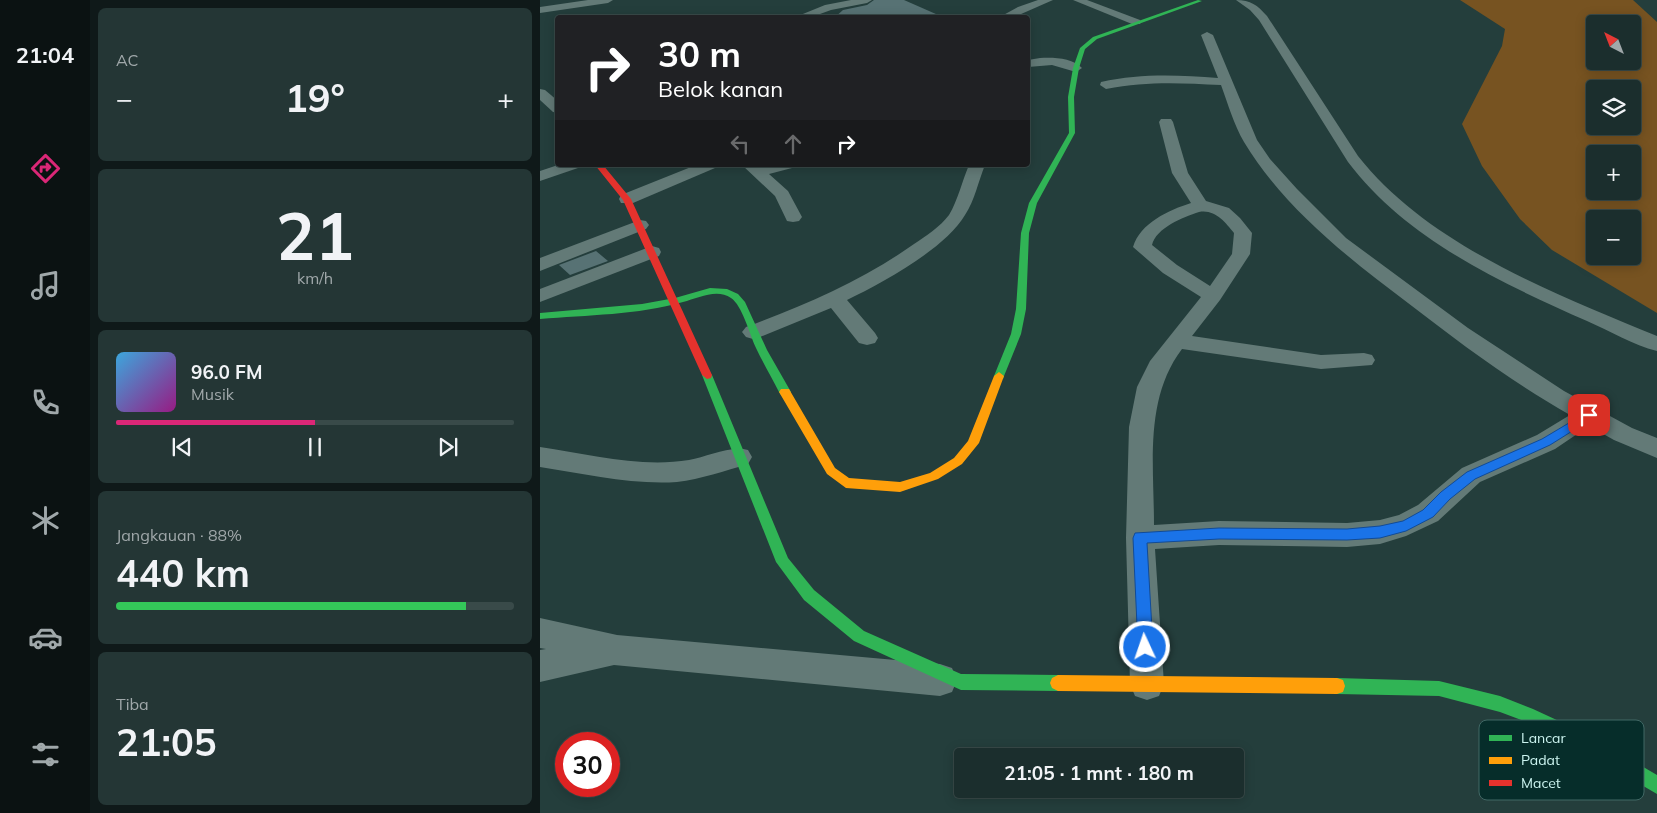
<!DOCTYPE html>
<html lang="id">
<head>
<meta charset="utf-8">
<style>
  :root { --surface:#1b2e2d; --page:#243635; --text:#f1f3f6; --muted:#a0a8aa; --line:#394a49; --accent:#db2777 }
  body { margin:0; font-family:Mulish,sans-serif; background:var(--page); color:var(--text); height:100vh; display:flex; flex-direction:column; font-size:19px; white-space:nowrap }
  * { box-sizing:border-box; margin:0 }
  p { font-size:16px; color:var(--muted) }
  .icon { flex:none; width:28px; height:28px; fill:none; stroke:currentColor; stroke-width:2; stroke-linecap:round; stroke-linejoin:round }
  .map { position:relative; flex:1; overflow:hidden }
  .details { display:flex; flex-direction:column; gap:8px; padding:8px; background:#0f1919; width:450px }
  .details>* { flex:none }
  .guide { position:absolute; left:15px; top:15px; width:475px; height:152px; border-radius:5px; box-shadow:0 2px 12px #0003,0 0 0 1px var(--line); background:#202124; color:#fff; overflow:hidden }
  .needle { width:32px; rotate:318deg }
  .controls { position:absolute; left:1046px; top:15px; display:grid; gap:10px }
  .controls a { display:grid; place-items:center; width:55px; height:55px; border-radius:5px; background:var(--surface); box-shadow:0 2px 12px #0003,0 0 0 1px var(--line); font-size:25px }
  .speed { position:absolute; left:15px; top:732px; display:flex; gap:10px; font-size:25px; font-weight:700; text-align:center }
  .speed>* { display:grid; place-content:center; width:65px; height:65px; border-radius:50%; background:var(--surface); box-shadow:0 2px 12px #0003,0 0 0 1px var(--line); line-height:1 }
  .speed .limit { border:8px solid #d22; background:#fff; color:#111 }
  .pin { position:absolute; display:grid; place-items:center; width:42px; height:42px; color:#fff; margin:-21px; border-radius:10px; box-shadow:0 2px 8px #0006 }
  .me { position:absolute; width:55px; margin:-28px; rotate:357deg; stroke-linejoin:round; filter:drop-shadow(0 0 4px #0008) }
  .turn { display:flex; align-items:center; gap:18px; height:105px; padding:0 20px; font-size:22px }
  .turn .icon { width:65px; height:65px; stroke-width:2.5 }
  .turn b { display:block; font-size:35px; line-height:42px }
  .lanes { display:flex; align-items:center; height:48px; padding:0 20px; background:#0003; justify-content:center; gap:25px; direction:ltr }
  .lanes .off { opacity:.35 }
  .big { font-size:38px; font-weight:700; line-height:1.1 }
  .details .card { flex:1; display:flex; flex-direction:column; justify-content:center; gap:8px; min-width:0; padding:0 18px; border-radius:8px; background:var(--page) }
  .details .dial { align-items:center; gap:0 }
  .dial b { font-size:65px; line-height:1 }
  .song { display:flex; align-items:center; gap:15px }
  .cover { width:60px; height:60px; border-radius:8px; background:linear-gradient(135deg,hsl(200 70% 55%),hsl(310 70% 35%)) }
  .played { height:5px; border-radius:2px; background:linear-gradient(90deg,var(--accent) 50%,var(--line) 50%) }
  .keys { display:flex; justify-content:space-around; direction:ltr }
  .heat { display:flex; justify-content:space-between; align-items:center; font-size:28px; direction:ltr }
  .charge { height:8px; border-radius:4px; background:linear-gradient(90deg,#34c759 88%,var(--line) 0) }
  .trip { position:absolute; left:414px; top:748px; width:290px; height:50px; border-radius:5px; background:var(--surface); box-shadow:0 2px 12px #0003,0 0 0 1px var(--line); font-weight:700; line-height:50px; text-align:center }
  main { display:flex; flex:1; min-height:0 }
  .dock { display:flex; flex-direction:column; width:90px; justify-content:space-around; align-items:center; background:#0b1212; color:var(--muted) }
  .dock .icon { width:35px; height:35px }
  .dock .on { color:var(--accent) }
  .dock b { font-size:22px; color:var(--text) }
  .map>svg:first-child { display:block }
  .green { fill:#775321; fill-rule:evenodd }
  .building { fill:#577274 }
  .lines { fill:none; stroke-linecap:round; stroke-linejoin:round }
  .street { fill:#637a77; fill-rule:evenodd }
  .fast { fill:#30b455; fill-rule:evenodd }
  .slow { fill:#ff9f0a; fill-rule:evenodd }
  .jam { fill:#e5322d; fill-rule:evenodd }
  .route { fill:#1a73e8; stroke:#114b97 }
  .key { fill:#062d2a; stroke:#416865; stroke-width:1 }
  .key-label { font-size:14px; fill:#cbf3ef }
</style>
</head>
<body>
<main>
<nav class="dock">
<b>21:04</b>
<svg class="icon on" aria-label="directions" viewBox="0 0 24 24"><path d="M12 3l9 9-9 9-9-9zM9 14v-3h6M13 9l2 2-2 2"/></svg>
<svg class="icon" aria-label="music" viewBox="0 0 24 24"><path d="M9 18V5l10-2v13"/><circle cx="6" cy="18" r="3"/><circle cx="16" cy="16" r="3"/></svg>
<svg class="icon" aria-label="phone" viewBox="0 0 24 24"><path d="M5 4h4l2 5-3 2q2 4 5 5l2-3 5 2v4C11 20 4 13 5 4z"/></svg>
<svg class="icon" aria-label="climate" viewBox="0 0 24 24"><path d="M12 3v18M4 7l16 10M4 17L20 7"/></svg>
<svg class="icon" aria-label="car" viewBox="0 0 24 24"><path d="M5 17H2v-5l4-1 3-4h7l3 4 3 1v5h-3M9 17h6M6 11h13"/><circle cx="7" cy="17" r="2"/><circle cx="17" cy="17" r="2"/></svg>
<svg class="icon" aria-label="filters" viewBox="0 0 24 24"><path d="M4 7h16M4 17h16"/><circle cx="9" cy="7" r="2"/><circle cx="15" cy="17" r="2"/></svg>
</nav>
<section class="details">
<div class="card"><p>AC</p>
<div class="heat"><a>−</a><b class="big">19°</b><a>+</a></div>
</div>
<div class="card dial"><b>21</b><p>km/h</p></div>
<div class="card">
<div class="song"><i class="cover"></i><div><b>96.0 FM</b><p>Musik</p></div></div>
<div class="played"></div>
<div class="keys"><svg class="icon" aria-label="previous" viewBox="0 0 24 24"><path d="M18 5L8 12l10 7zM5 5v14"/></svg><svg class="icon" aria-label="pause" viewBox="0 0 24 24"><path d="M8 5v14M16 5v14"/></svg><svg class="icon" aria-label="next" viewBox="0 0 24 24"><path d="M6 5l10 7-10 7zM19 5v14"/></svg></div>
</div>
<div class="card"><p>Jangkauan · 88%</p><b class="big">440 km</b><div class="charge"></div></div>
<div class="card"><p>Tiba</p><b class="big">21:05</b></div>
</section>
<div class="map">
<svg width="1117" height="813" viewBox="0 0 1117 813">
  <rect width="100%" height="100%" fill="#243e3c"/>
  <path class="green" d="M920 0H1093L1117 22V313L1012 250 980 219 942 166 922 124 962 46 965 29ZM1055 24H1092V61H1055ZM1055 89H1092V126H1055ZM1055 154H1092V191H1055ZM1055 219H1092V256H1055Z"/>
  <g class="building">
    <polygon points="334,0 364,0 405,18 294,18 303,10 327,5"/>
    <polygon points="56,251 68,261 30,275 19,265"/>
  </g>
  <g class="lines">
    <g class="street">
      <polygon points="48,0 73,0 68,3 0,13 0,7"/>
      <polygon points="311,0 332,0 327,3 291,10 269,18 253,18 285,5"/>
      <polygon points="498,0 513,0 472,18 458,18 478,7"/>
      <polygon points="533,0 547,0 600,20 601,22 600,24 592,24"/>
      <path d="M696 0C711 0 717 5 727 16L818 156C889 246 1014 293 1117 336V351C1093 345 1070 331 1047 321 961 283 866 239 808 162L719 20 710 10Z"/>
      <path d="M667 32 673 35 717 140 730 159 757 189 806 238 928 328 1024 391 1092 428 1117 438V458L1074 440 1049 426 1015 449 940 482 898 521 866 536 840 544 807 547 679 545 615 549 624 684 619 696 607 700 595 696 590 684 586 538 589 427 597 387 610 361 661 297 623 273 593 247C600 223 629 210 651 203L632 173 619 122 621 119H631L633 122 648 173 666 201 689 208 700 218 712 233 710 254 680 300 652 336 781 355 824 353 832 355 835 360 832 365 781 369 642 349C604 399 614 466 614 525L679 521 807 523 840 520 859 515 878 505 922 468 997 435 1030 415C973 383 920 343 868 303 807 257 744 208 704 142 694 125 688 104 681 85 640 83 607 81 566 89L560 85 561 82C601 73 639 75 678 78L661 35ZM659 212C675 209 685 222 694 233L692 254 670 286 637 265 612 245C616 228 643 217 659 212Z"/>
      <path d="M500 58C513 57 533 58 542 68L536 72 512 65 488 67V60Z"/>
      <polygon points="0,89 5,90 18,101 18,113 13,112 0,100"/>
      <polygon points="18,165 41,165 38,168 0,181 0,171"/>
      <polygon points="156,165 178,165 175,168 93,203 81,203 79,199 81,195"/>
      <polygon points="202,165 219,165 221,167 255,165 252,168 229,174 248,191 262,217 259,221 253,222 247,221 235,196"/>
      <path d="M429 165H445C438 182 435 200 425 215 405 249 342 283 307 300L335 333 338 338 335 343 327 345 319 343 291 308 220 337 213 339 206 337 202 332 206 327C265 305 322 281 374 244 386 236 400 227 409 215 418 200 422 181 429 165Z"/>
      <polygon points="100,220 106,221 109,225 106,229 0,271 0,258"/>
      <polygon points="112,246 119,248 121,252 119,256 0,302 0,289"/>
      <path d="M0 447C48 454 100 468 149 460 167 457 190 445 208 450L212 457 208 464C185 471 161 479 137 482 92 485 45 474 0 467Z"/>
      <polygon points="0,618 77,635 400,664 412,668 417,680 412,692 400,696 74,665 0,682 0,650 6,649 0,648"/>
    </g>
    <g class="fast">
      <polygon points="658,0 662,1 557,39 545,49 539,68 534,97 535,133 497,203 489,233 486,309 481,334 464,376 463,379 455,379 454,376 471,334 476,309 481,233 489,203 529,133 528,97 533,68 540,48 553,37"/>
      <path d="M170 288 187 289 198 294 205 302 227 350 251 392 249 395H241L239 392C232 378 223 363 216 348 210 335 202 305 191 298 177 288 158 298 143 302 98 315 47 315 0 319V313L102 304 135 298Z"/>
      <polygon points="167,371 172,375 248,558 274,590 324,631 421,674 518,675 524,678 526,683 524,688 518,691 421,690 314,641 264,600 236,562 162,375"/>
      <polygon points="797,678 899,681 960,696 993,709 1047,734 1117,775 1117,794 1035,746 984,721 960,712 899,696 797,694 791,692 789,686 791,680"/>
    </g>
    <g class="slow">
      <polygon points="459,372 464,376 439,443 422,464 398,479 360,492 306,488 287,474 239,392 241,389 249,389 295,468 309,478 360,482 390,473 414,458 428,441 454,376"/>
      <polygon points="518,675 797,678 803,680 805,686 803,692 797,694 518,691 512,688 510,683 512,678"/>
    </g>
    <polygon class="jam" points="55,165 63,165 91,199 172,375 171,378 167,379 162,375 83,200"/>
  </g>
  <polygon class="route" points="1049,411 1053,412 1055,415 1053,418 1010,445 935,479 910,499 893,517 866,531 840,538 807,540 679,539 607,543 613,647 611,653 605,655 600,653 598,647 593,538 595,533 679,528 807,529 840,526 863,521 883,510 901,492 927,472 1002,439"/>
  <rect x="939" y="720" width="165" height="80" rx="8" class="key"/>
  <rect x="949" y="735" width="23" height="6" fill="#30b455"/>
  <rect x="949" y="757" width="23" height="7" fill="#ff9f0a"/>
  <rect x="949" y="780" width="23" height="6" fill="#e5322d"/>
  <g class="key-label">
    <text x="981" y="743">Lancar</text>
    <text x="981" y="765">Padat</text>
    <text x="981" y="788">Macet</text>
  </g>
</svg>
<div class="controls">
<a><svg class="needle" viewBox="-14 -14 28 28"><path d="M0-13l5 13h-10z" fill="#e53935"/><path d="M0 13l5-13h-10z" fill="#a0a8aa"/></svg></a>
<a><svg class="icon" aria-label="layers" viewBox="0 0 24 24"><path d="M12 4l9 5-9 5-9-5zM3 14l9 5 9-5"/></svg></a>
<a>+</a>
<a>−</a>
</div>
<div class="speed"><div class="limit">30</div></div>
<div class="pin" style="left:1049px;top:415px;background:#d93025"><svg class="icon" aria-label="arrive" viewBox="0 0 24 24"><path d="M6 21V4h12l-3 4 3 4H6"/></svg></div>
<svg class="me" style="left:605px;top:647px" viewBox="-20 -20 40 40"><circle r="17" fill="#1a73e8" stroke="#fff" stroke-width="3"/><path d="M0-11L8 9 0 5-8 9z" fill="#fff"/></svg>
<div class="trip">21:05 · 1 mnt · 180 m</div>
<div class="guide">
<div class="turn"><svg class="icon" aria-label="right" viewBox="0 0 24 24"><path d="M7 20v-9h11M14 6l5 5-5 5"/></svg><div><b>30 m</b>Belok kanan</div></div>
<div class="lanes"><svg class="icon off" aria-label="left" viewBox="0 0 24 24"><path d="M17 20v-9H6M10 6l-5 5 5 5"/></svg><svg class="icon off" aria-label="ahead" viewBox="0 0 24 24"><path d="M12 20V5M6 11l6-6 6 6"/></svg><svg class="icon" aria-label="right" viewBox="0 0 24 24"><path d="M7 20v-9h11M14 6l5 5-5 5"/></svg></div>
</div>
</div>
</main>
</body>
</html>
